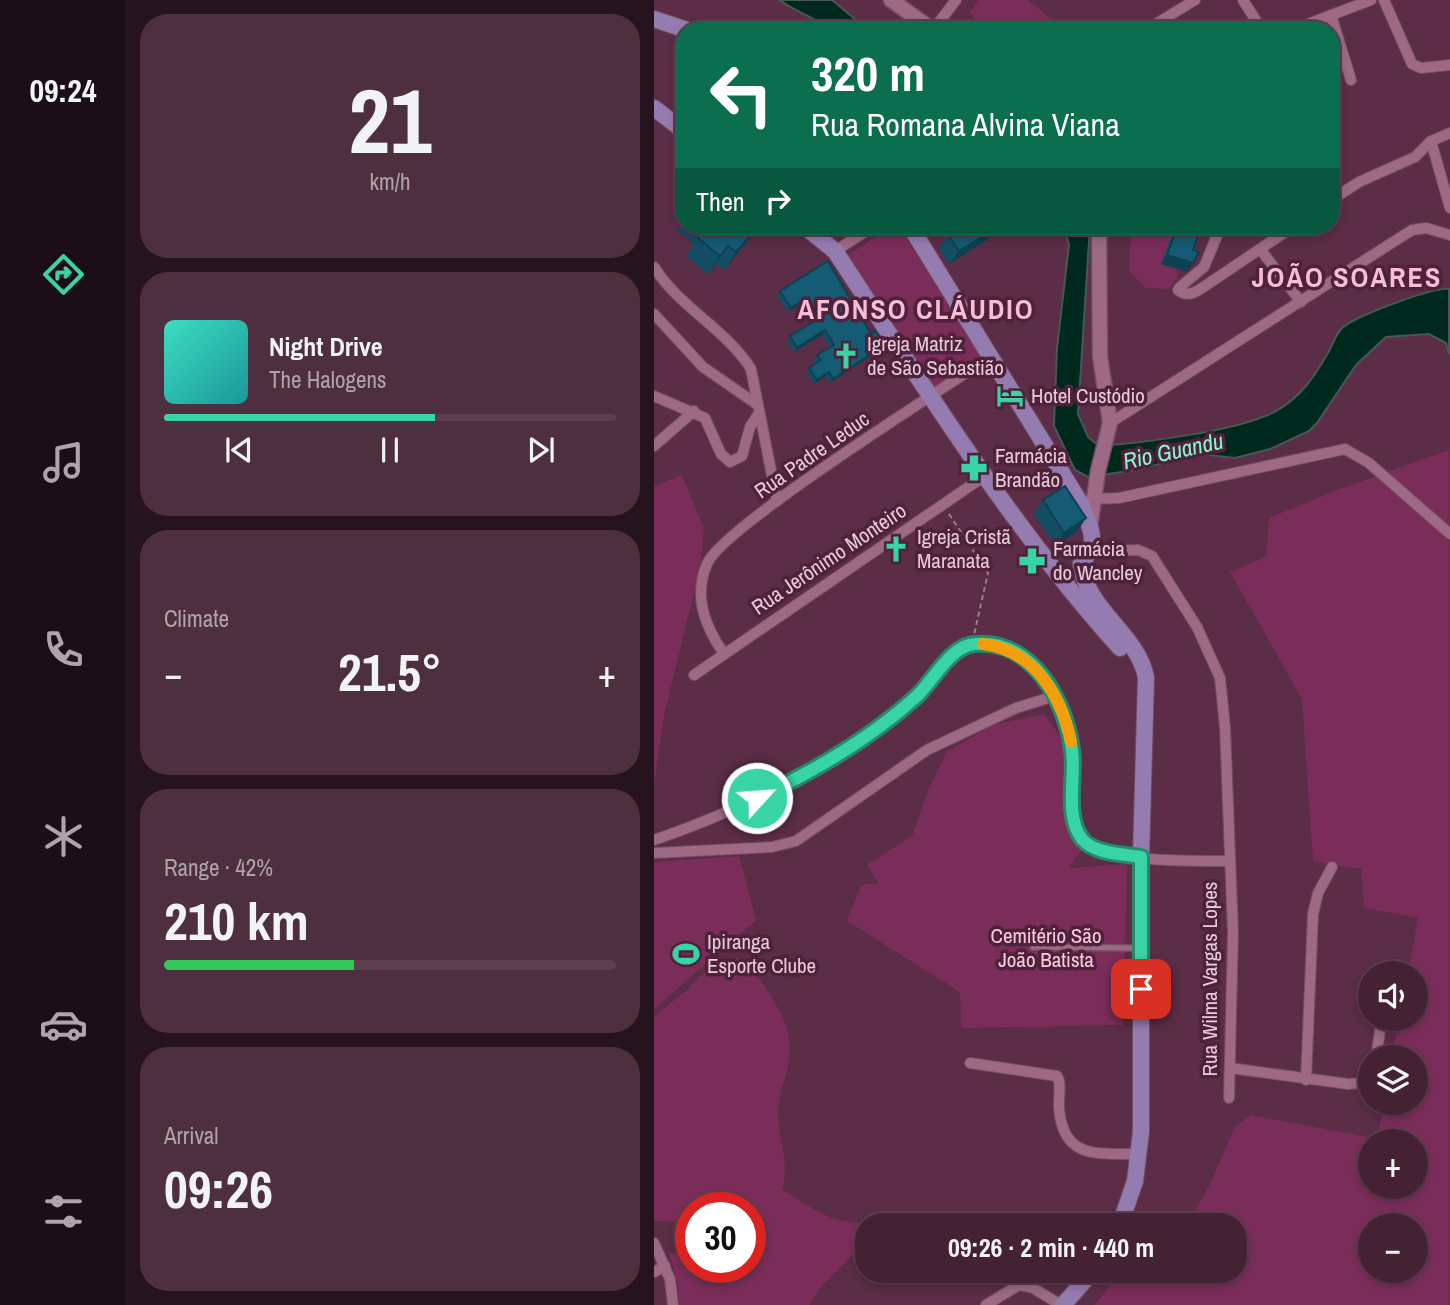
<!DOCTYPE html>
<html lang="en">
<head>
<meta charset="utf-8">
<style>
  :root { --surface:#442234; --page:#4e2f40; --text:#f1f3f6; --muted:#afa4ac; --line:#5c3f4f; --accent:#39d4a5 }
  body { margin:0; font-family:"Archivo Narrow",sans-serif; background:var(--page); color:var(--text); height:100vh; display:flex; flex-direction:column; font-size:26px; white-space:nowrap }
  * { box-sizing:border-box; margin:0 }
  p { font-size:23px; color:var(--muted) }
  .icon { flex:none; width:38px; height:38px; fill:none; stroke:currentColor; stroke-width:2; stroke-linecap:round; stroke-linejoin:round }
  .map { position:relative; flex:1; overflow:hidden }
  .sheet { display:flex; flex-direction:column; gap:14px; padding:14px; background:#25131d; width:528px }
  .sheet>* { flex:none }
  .hud { position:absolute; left:21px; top:21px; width:665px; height:214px; border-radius:28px; box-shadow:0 4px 10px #0003,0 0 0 2px var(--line); background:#0b6e4f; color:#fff; overflow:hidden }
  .controls { position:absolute; left:704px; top:961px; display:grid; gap:14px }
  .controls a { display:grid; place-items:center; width:70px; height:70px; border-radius:50%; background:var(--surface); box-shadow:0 4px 10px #0003,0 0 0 2px var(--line); font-size:35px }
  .speed { position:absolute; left:21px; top:1192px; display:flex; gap:14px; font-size:35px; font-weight:700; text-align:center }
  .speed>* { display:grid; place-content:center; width:91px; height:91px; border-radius:50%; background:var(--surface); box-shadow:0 4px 10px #0003,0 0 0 2px var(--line); line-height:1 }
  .speed .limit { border:10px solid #d22; background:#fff; color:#111 }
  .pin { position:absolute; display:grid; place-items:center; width:60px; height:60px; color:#fff; margin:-30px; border-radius:14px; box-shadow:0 4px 10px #0006 }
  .me { position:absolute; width:77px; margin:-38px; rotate:64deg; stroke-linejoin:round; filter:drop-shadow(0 0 5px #0008) }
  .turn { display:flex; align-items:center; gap:24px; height:147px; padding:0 21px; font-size:32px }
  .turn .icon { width:91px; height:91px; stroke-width:2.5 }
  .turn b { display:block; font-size:49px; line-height:60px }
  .then { display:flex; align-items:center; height:66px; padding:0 21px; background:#0003; gap:14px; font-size:26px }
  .big { font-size:52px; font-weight:700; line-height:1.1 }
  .sheet .card { flex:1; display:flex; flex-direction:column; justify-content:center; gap:10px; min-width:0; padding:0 24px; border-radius:28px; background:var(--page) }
  .sheet .dial { align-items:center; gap:0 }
  .dial b { font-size:91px; line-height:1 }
  .song { display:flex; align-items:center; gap:21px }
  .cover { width:84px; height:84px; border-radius:10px; background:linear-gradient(135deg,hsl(170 70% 55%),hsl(180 70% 35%)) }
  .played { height:7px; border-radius:4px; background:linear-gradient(90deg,var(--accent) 60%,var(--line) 60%) }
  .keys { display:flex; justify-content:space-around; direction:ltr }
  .heat { display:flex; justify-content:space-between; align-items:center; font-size:38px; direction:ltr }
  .charge { height:10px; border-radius:5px; background:linear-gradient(90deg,#34c759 42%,var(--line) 0) }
  .trip { position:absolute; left:201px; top:1213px; width:392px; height:70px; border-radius:28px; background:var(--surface); box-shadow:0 4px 10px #0003,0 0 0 2px var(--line); font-weight:700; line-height:70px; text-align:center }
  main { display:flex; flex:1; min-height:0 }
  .menu { display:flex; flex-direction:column; width:126px; justify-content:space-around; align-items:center; background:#1b0e15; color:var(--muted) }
  .menu .icon { width:49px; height:49px }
  .menu .on { color:var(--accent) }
  .menu b { font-size:32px; color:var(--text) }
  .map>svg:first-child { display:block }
  .green { fill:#7b2d5a; fill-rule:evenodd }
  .water { fill:#00291d; stroke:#465955; stroke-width:2 }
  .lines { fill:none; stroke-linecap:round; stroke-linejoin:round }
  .lane-casing { stroke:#744e63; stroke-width:8 }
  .street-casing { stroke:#744e63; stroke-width:12 }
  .secondary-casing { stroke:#744e63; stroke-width:17 }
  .primary-casing { stroke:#744e63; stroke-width:18 }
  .path { stroke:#a07a8d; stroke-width:2; stroke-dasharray:5 3.5; stroke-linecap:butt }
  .lane { stroke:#9d6984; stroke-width:5 }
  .street { stroke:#9d6984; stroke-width:10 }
  .secondary { stroke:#9d6984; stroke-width:14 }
  .primary { stroke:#957cb0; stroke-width:16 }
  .wall { fill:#134e64 }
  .shaded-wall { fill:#0f4051 }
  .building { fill:#165b74; stroke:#0f4051; stroke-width:2 }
  .route-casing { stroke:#258a6b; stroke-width:18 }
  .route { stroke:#39d4a5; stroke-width:12 }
  .slow { stroke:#f59e0b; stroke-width:12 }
  .labels { text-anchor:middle; stroke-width:7; stroke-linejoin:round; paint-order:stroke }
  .poi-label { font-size:21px; fill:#e8cad8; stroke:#4f223b; text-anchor:start }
  .street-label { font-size:21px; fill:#e8cad8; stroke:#4f223b }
  .park-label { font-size:21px; fill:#fbcae1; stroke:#4f223b }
  .water-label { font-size:23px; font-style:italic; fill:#82fbcf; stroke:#4f223b }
  .district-label { font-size:28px; font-weight:bold; letter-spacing:2px; fill:#f7bdd9; stroke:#4f223b }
</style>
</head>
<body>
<main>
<nav class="menu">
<b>09:24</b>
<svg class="icon on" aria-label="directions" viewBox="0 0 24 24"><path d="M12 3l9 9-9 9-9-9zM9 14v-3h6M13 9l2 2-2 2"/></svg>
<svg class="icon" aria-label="music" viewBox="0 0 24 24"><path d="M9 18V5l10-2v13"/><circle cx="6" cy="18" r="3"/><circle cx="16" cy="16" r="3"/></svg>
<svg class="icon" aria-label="phone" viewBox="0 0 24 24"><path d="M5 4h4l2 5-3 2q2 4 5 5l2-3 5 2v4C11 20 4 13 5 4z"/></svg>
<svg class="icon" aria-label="climate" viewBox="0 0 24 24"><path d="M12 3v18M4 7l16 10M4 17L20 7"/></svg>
<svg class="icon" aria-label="car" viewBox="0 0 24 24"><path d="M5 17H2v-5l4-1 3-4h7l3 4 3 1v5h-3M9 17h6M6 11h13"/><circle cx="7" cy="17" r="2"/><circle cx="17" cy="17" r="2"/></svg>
<svg class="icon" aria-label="filters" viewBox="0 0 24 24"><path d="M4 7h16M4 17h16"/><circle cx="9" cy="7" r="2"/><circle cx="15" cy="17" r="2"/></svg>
</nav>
<section class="sheet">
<div class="card dial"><b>21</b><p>km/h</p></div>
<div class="card">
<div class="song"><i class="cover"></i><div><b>Night Drive</b><p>The Halogens</p></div></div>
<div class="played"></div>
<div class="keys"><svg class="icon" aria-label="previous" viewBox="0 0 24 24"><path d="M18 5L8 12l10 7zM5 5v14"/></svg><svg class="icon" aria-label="pause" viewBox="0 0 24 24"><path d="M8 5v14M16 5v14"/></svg><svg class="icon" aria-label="next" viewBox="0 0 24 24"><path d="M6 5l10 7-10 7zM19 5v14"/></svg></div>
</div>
<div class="card"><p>Climate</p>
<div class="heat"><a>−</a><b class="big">21.5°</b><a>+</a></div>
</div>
<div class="card"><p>Range · 42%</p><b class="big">210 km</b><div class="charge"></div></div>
<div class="card"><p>Arrival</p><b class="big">09:26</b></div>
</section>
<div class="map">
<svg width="796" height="1305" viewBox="0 0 796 1305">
  <rect width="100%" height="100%" fill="#5b2d46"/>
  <g class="green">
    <polygon points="325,0 374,0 397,19 388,30 335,30 315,13"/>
    <polygon points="239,226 244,226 327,355 280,387 194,255"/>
    <polygon points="472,226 521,226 519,254 524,275 515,289 492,288 475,271 477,234"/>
    <path d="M795 450V1305H441L467 1271H484L502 1279 507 1271 581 1270V1225H533L555 1186 581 1127 597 1115 723 1139 730 1103 761 1102V1057H738L745 1019 761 1018V973H754L764 918 710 908 707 869 659 861 648 699 576 572 612 557 615 518 686 489ZM716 1141H761V1186H716ZM716 1225H761V1270H716Z"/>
    <polygon points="28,475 50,529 46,567 10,716 0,784 0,487"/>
    <path d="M390 714C427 758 415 795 431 845L415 868 473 864 469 1025 307 1028 306 992 193 921 207 885 225 883 213 865 258 836 275 788 293 752 338 725Z"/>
    <polygon points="85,856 102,920 0,1009 0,862"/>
    <path d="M90 958C108 984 135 1014 136 1047 137 1070 123 1093 124 1116 125 1142 136 1164 128 1189 167 1215 180 1224 228 1224L214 1225 213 1240 166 1288 155 1305H25L24 1283 15 1254 37 1251V1267H96V1208H37V1242L32 1222 0 1221V1016L32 991 59 963Z"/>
  </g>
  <g class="water">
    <path d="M125 0H178L214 30C205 30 195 31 186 30 178 29 133 6 125 0Z"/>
    <path d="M410 226H436L424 414 434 437 445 446C488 443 585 431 622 411 647 397 660 377 674 353 678 345 682 335 687 329 698 317 779 287 795 289V354L792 343 775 334 732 337 702 365 663 423 655 431 616 449 581 458 546 454 481 470 434 477 421 470 400 426 403 348 415 245Z"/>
  </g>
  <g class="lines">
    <g class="lane-casing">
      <polyline id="lane" points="379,947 485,948"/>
    </g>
    <g class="street-casing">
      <g id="street">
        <polyline points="589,0 608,30"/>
        <polyline points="730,0 758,64 767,68 796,65"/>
        <polyline points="677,15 697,80"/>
        <polyline points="279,30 302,0"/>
        <polyline points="492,30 541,0"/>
        <polyline points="638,30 717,0"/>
        <polyline points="777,141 796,208"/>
        <polyline points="677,200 705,182 761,157 777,141 796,133"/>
        <path d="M567 226 550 267 526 287 524 290C534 298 542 292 551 286L640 226"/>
        <polyline points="606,249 647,302"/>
        <polyline points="181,251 220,226"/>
        <path d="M0 267C25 307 72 329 97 369L123 501"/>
        <polyline points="0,314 49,367 104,405"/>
        <polyline points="0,396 51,418 67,454 76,462 88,456 96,427 105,413"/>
        <polyline points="456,423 758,230 772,228 796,235"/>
        <polyline points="0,446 40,411"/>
        <polyline points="437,499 465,498 691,449 715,463 796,534"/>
        <polyline points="438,551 484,550 498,556 543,627 566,678 571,727 579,932 575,1098"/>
        <path d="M70 654C51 626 39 597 53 564 67 528 290 388 336 357"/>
        <polyline points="40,675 332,475"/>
        <path d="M0 840C91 809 177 765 251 705 280 682 301 634 343 646 367 653 383 668 396 688 408 708 416 728 419 752 422 779 407 831 437 847 467 862 540 861 574 861"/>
        <polyline points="0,853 118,847 142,841 273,750 362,708 401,696"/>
        <polyline points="740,973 743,965"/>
        <polyline points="722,1057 728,1018"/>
        <path d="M316 1063 403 1076C408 1084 404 1098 405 1109 410 1161 445 1153 485 1154"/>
        <polyline points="576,1068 694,1084 709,1083 716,1078"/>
        <polyline points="652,1080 659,914 664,893 678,867"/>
        <polyline points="0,1243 16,1279 19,1305"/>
        <polyline points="0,1272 11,1266"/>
        <polyline points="332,1305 365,1285 379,1288 407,1305"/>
      </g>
    </g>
    <g class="secondary-casing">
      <g id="secondary">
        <polyline points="237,0 279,30"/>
        <polyline points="436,527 444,471 456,423 446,356 445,226"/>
      </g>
    </g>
    <g class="primary-casing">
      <g id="primary">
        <polyline points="0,19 33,30"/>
        <polyline points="0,108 30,131"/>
        <path d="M150 226 181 251C270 386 357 527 466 648"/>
        <path d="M256 226 427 504C437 530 446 541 427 564"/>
        <path d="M427 564C433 611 483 633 492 677L487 857V1132L481 1181 466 1225"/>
        <polyline points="409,1305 440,1270"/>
      </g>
    </g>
    <polyline class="path" points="295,514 334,573 320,635"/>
    <use href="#lane" class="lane"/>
    <use href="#street" class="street"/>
    <use href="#secondary" class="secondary"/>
    <use href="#primary" class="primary"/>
  </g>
  <g class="wall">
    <polygon points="30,220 30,226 106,226 70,270 62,264 54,274 32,256 40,244 23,230"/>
    <polygon points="521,226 554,226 550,232 545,230 533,272 507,264"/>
    <polygon points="354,227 295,264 285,248 294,235"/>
    <polygon points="174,261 223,342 223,352 176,383 172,376 160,384 152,372 155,368 162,363 160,359 163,355 175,347 168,335 140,352 133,341 136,336 162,320 150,302 134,312 123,295 126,291"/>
    <polygon points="389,500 423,532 401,546 380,514"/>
  </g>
  <g class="shaded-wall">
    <polygon points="104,226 106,226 70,270 82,252"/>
    <polygon points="345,226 355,226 295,264 305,251"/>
    <polygon points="545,226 554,226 550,232 542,229"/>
    <polygon points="74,246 62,264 54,274 66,256"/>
    <polygon points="513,255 539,263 533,272 507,264"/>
    <polygon points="153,298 150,302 134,312 137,308"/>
    <polygon points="171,330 168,335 140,352 143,348"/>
    <polygon points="226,348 223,352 176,383 179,379"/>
    <polygon points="175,372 172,376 160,384 163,380"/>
    <polygon points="432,518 423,532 401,546 410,533"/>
  </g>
  <g class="building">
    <polygon points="51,226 104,226 82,252 74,246 66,256 44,238 53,227"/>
    <polygon points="308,226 345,226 305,251 294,235"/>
    <polygon points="524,226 547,226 539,250 545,252 539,263 513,255"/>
    <polygon points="174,261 217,334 221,331 226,338 222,341 226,348 179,379 175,372 163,380 155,368 167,360 163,355 180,345 171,330 143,348 136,336 166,318 153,298 137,308 126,291"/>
    <polygon points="411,486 432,518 410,533 389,500"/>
  </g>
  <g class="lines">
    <g class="route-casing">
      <path id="route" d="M103 798C159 772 217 738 263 696 279 681 297 645 321 644 379 639 412 702 418 750 422 777 410 815 428 839 440 854 470 854 487 857V989"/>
    </g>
    <use href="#route" class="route"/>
    <path class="slow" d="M329 644C380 650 407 695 417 742"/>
  </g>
  <defs>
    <g id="church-bare" transform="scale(2.1)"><path d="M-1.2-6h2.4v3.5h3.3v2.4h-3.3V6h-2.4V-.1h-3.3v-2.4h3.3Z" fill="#39d4a5" stroke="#4f223b" stroke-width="2.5" paint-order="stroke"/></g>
    <g id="hotel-bare" transform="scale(2.1)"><path d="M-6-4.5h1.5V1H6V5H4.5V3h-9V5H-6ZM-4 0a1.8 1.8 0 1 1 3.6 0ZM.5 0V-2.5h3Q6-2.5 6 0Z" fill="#39d4a5" stroke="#4f223b" stroke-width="2.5" paint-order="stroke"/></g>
    <g id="pharmacy-bare" transform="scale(2.1)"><path d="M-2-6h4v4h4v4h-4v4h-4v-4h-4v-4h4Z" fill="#39d4a5" stroke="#4f223b" stroke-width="2.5" paint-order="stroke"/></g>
    <g id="stadium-bare" transform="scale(2.1)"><path d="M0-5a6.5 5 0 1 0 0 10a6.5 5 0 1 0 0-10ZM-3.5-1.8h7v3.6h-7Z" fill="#39d4a5" stroke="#4f223b" stroke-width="2.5" paint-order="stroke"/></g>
  </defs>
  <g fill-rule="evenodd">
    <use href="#church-bare" x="192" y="356"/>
    <use href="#hotel-bare" x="356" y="396"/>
    <use href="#pharmacy-bare" x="320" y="468"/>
    <use href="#church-bare" x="242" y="549"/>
    <use href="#pharmacy-bare" x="378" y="561"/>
    <use href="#stadium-bare" x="32" y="954"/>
  </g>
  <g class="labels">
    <g class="poi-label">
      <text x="213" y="351">Igreja Matriz<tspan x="213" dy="24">de São Sebastião</tspan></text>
      <text x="377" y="403">Hotel Custódio</text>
      <text x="341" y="463">Farmácia<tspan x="341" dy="24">Brandão</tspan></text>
      <text x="263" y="544">Igreja Cristã<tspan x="263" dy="24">Maranata</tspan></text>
      <text x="399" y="556">Farmácia<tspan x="399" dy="24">do Wancley</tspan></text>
      <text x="53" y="949">Ipiranga<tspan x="53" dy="24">Esporte Clube</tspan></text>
    </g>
    <g class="street-label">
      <text transform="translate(158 455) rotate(-35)" y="7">Rua Padre Leduc</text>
      <text transform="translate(175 559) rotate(-34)" y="7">Rua Jerônimo Monteiro</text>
      <text transform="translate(556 979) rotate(-90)" y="7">Rua Wilma Vargas Lopes</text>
    </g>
    <g class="park-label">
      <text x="392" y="943">Cemitério São<tspan x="392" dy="24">João Batista</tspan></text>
    </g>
    <g class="water-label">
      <text transform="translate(519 451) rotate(-12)" y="8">Rio Guandu</text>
    </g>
    <g class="district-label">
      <text x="693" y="287">JOÃO SOARES</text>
      <text x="262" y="319">AFONSO CLÁUDIO</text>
    </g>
  </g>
</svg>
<div class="controls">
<a><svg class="icon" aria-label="sound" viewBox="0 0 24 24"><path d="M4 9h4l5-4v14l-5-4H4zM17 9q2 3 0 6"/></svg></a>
<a><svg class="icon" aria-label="layers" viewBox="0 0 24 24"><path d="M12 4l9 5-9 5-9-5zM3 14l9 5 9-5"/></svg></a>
<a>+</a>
<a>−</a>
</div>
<div class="speed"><div class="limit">30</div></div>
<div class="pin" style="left:487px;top:989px;background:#d93025"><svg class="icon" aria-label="arrive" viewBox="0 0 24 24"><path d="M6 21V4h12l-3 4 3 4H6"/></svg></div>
<svg class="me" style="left:103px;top:798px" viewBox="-20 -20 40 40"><circle r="17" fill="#39d4a5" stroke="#fff" stroke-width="3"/><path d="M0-11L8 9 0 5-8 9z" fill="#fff"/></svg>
<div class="trip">09:26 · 2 min · 440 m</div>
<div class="hud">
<div class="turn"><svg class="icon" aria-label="left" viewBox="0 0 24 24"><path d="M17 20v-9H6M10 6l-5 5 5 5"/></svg><div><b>320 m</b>Rua Romana Alvina Viana</div></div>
<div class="then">Then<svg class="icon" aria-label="right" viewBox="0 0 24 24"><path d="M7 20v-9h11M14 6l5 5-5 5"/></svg></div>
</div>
</div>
</main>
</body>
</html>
